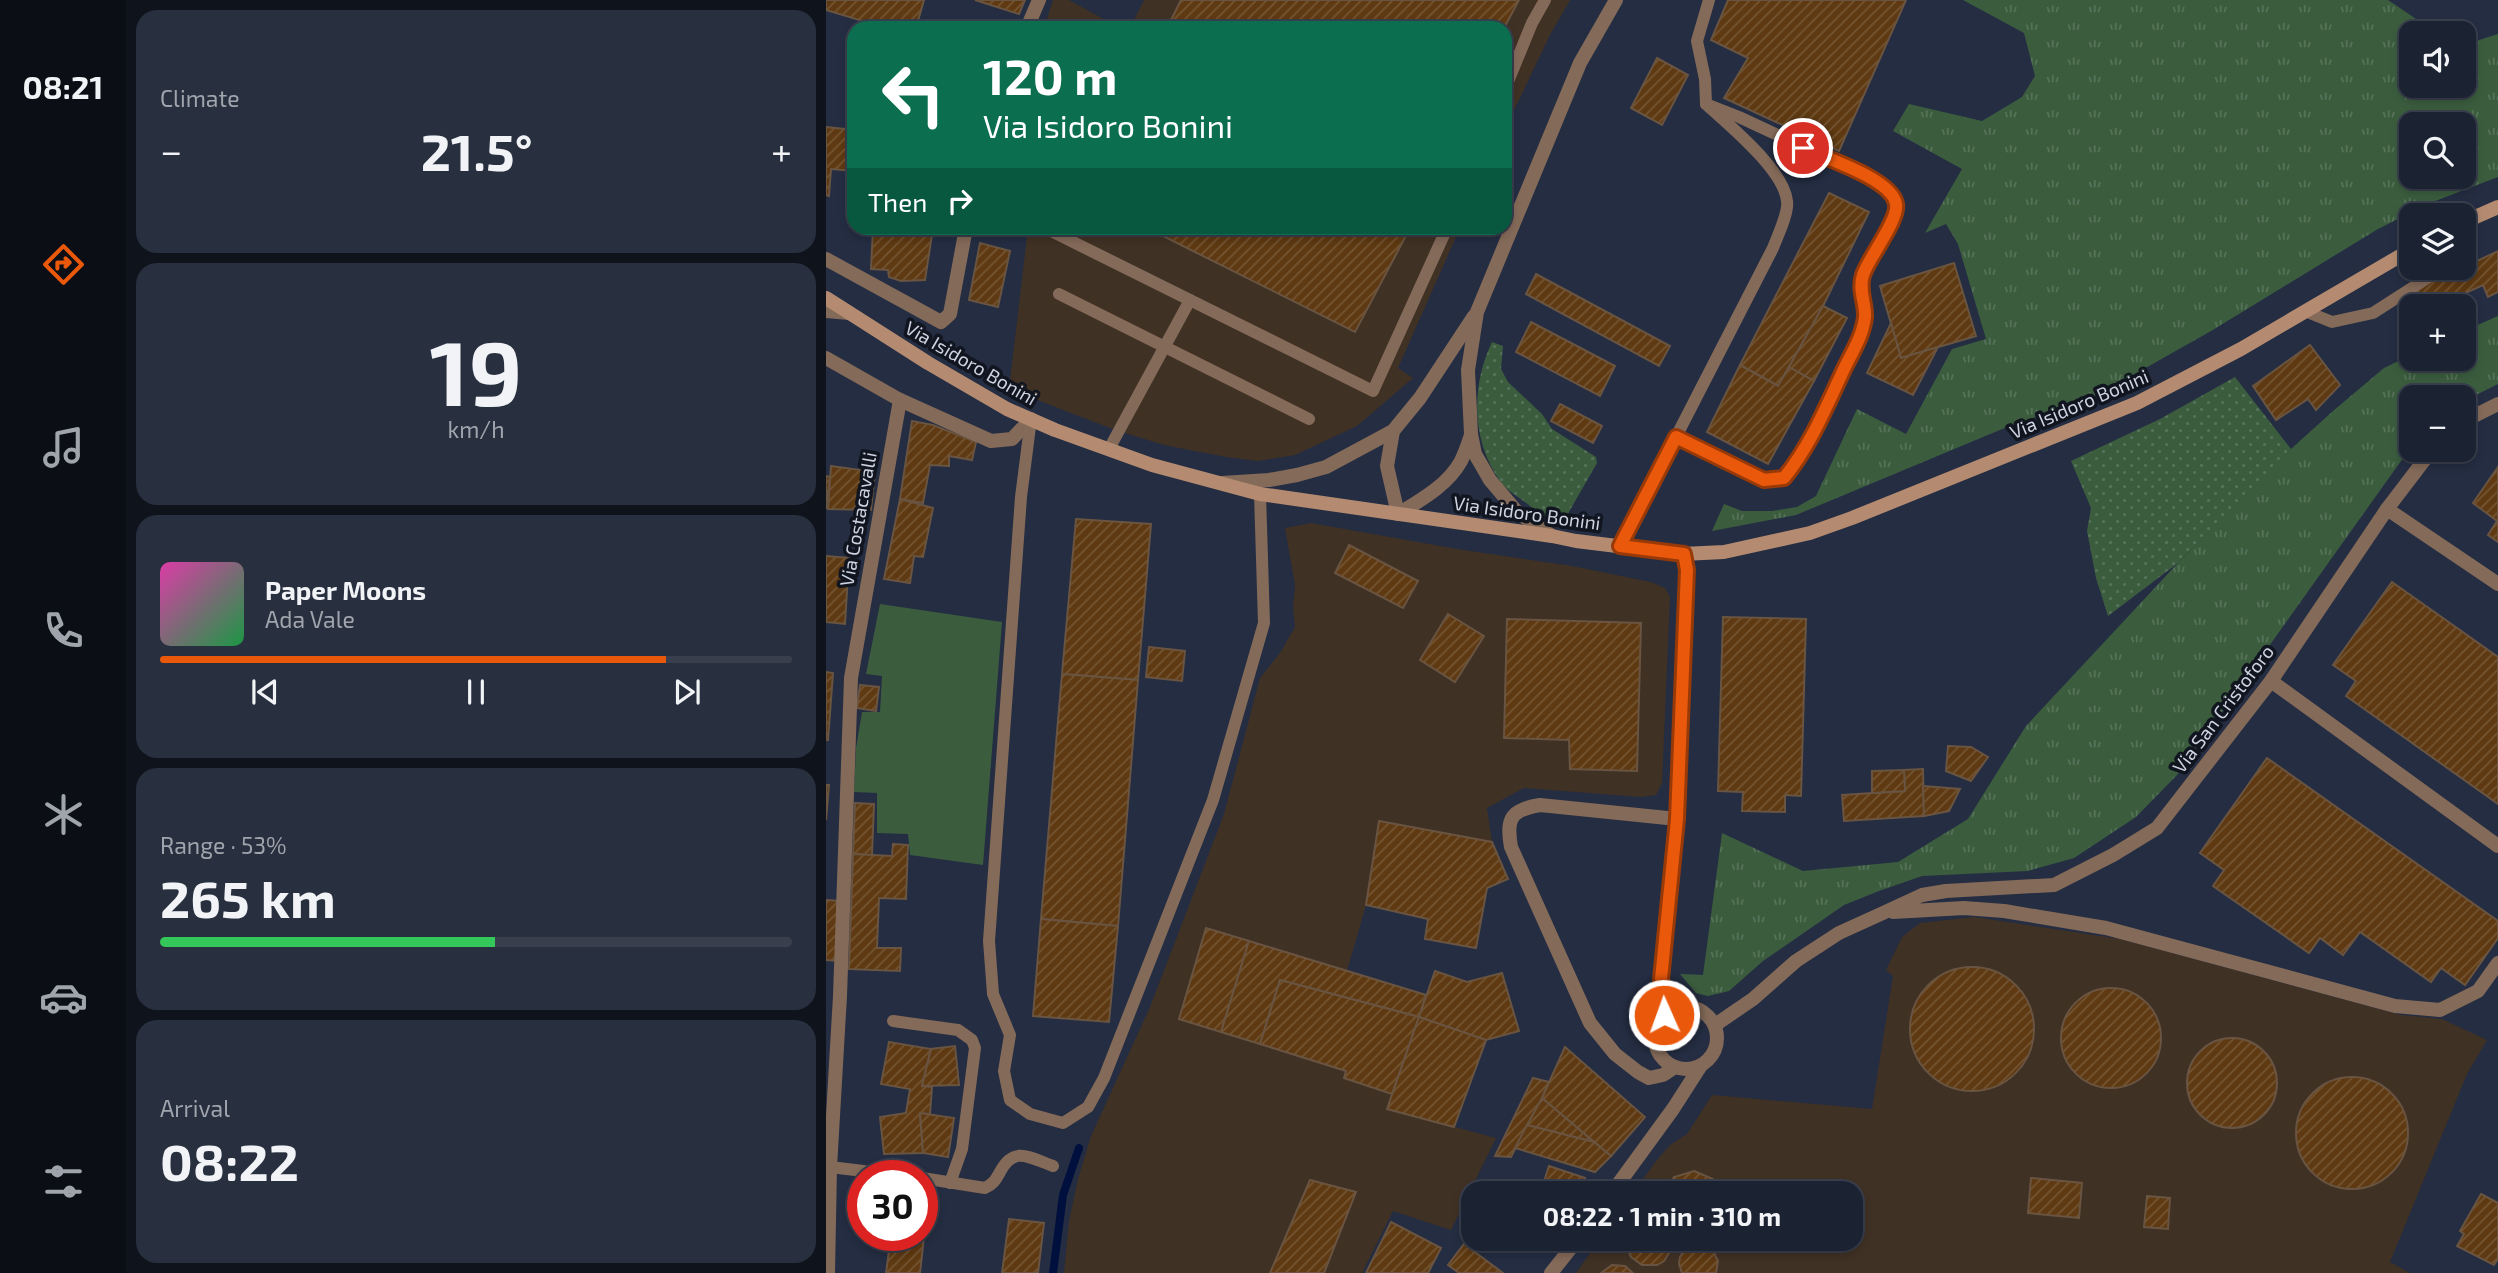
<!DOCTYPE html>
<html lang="en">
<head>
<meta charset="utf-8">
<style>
  :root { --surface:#1b2232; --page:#282f3e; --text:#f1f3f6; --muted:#a0a4ac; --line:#393f4d; --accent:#ea580c }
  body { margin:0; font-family:"Exo 2",sans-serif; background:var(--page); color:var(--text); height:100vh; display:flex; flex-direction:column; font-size:26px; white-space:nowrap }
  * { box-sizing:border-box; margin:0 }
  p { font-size:23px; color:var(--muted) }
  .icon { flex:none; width:38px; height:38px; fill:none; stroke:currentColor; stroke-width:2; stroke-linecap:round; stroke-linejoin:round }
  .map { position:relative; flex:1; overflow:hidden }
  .side { display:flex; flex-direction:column; gap:10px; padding:10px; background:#0f131c; width:700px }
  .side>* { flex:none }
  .hud { position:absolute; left:21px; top:21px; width:665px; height:214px; border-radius:21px; box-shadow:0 4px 10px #0003,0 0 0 2px var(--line); background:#0b6e4f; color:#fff; overflow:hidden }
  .controls { position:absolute; left:1573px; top:21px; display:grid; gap:14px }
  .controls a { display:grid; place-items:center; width:77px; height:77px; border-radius:14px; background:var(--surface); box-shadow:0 4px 10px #0003,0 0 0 2px var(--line); font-size:35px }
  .speed { position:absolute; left:21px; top:1160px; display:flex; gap:14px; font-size:35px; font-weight:700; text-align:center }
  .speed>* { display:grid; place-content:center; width:91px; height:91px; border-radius:50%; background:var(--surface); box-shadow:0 4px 10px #0003,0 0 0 2px var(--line); line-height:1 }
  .speed .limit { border:10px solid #d22; background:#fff; color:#111 }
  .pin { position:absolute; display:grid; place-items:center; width:60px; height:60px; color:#fff; margin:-30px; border:4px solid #fff; border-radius:50%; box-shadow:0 2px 7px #0007 }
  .me { position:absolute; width:77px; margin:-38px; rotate:358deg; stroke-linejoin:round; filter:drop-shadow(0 0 5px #0008) }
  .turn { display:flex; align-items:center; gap:24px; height:147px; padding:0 21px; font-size:32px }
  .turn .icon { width:91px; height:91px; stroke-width:2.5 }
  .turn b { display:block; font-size:49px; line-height:60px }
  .then { display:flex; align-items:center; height:66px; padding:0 21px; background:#0003; gap:14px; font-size:26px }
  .big { font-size:52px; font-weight:700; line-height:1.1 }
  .side .widget { flex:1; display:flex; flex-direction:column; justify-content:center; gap:10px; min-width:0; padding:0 24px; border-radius:21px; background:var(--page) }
  .side .dial { align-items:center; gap:0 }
  .dial b { font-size:91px; line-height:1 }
  .song { display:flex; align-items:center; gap:21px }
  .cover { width:84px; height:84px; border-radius:10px; background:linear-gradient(135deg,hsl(320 70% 55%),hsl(140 70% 35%)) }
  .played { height:7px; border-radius:4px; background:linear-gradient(90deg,var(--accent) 80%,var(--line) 80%) }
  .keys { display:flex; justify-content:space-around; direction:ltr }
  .heat { display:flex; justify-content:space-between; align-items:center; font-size:38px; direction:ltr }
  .charge { height:10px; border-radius:5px; background:linear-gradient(90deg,#34c759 53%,var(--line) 0) }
  .trip { position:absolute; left:635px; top:1181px; width:402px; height:70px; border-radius:21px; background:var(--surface); box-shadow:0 4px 10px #0003,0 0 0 2px var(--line); font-weight:700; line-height:70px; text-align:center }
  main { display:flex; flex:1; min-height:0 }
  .dock { display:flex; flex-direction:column; width:126px; justify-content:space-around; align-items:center; background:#0b0e14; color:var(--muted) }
  .dock .icon { width:49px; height:49px }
  .dock .current { color:var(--accent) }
  .dock b { font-size:32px; color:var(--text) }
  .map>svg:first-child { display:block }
  .industrial { fill:#403125 }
  .grass { fill:url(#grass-dots) }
  .park { fill:url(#park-tufts); fill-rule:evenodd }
  .garden { fill:#3b5d3e }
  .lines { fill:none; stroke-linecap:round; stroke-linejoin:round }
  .stream { stroke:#00103e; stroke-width:8 }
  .building { fill:url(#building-hatch); stroke:#695441; stroke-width:2 }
  .lane { stroke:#846a59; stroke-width:12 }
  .street { stroke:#846a59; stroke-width:14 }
  .secondary { stroke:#b48b70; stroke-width:14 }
  .route-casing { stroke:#983908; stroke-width:18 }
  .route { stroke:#ea580c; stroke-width:12 }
  .labels { text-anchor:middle; stroke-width:7; stroke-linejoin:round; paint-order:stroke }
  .street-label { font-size:19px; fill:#cdd3e1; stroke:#11151f }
</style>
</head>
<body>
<main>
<nav class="dock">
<b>08:21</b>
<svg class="icon current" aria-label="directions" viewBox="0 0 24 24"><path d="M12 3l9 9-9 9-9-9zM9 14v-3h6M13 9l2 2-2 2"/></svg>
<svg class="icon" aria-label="music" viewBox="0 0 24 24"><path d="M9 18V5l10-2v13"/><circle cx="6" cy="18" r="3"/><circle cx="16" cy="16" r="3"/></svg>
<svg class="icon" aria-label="phone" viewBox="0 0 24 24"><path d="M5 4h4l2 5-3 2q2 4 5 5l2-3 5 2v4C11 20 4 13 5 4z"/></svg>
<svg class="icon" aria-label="climate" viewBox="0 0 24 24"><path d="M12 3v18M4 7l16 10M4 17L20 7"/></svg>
<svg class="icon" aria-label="car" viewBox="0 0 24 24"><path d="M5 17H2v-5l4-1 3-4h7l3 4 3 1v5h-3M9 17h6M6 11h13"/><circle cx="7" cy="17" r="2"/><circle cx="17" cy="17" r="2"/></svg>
<svg class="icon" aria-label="filters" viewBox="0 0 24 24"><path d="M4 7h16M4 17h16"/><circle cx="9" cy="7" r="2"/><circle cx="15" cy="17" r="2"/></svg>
</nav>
<section class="side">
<div class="widget"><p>Climate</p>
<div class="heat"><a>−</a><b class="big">21.5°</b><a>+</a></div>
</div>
<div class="widget dial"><b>19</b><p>km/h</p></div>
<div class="widget">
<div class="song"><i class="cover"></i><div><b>Paper Moons</b><p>Ada Vale</p></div></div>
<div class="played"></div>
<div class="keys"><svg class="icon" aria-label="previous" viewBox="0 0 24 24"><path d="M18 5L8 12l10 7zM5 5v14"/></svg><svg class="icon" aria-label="pause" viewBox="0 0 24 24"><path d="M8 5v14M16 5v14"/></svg><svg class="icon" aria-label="next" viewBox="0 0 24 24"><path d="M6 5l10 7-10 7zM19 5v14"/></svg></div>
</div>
<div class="widget"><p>Range · 53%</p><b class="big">265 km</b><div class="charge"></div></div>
<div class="widget"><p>Arrival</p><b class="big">08:22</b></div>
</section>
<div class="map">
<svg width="1672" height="1273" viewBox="0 0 1672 1273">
  <defs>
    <pattern id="grass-dots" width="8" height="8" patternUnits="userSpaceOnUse" patternTransform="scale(1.75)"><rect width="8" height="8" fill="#3b5d3e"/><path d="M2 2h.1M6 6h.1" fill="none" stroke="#56735a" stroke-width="1.8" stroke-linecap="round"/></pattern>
    <pattern id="park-tufts" width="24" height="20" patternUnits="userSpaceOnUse" patternTransform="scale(1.75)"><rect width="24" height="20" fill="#3b5d3e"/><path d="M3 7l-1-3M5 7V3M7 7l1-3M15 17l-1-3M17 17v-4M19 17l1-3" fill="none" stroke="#56735a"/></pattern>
    <pattern id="building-hatch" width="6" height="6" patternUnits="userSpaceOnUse" patternTransform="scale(1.75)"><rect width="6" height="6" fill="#5e3911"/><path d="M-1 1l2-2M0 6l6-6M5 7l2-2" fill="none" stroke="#745533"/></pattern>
  </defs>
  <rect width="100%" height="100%" fill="#242d42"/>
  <g class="industrial">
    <polygon points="227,0 243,0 294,28 218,28"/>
    <polygon points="318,0 744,0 724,35 679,129 679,28 304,28"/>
    <polygon points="202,228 634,228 572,368 587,378 531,426 469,455 432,461 400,457 338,445 289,430 183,389"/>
    <polygon points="485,523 631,549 746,566 825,582 839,588 844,597 836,783 830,795 815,797 698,788 661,808 666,842 553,822 540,905 521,971 600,995 561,1109 670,1138 625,1230 567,1211 536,1273 238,1273 243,1221 252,1179 265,1136 324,1007 398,814 434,678 454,653 469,627 467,607 469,585 459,528"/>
    <polygon points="1148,917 1294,939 1575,1015 1616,1019 1661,1040 1641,1074 1564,1262 1584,1273 750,1273 774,1239 1026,1239 1026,1194 807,1193 830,1161 844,1145 861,1134 886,1095 1046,1109 1067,976 1060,970 1076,937 1094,923"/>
  </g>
  <g class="grass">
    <path d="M666 342 677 346 675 369 682 382 716 414 726 429 770 457 771 463 736 524C724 523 709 510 699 502 691 496 680 490 674 481 645 440 645 386 666 342Z"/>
    <polygon points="1409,377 1465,449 1352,563 1282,616 1270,578 1261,531 1265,508 1245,461 1334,419"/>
  </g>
  <g class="park">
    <path d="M1137 0H1562L1599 25 1630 33H1586V86H1638V35L1653 40 1672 34V177L1604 203 1552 229 1385 331 1270 396 1181 427 970 515 886 531 898 504 916 511H946L971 507 990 496 1031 409 1080 434 1126 349 1160 339 1132 244 1120 224 1099 233 1136 169 1067 131 1083 104 1156 121 1196 97 1209 76 1198 33ZM1586 124H1638V177H1586Z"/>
    <polygon points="1672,316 1672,384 1638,401 1638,397 1586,397 1585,447 1351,775 1310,817 1248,858 1202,871 1096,876 1053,891 1018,905 937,961 903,991 882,996 870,993 854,974 877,975 896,833 977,871 1072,862 1142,819 1200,726 1352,563 1455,458 1507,411 1558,368 1585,355 1586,359 1638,359 1638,331"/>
  </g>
  <polygon class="garden" points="54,604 176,622 157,865 84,855 82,834 51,833 51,793 28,792 30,748 36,712 54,712 56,676 40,674"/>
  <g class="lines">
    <polyline class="stream" points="227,1273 237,1195 253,1148"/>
  </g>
  <g class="building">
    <polygon points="0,0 98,0 90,28 60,28 0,10"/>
    <polygon points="149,0 199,0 193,14"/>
    <polygon points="355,0 693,0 678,28 341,28"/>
    <polygon points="902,0 1080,0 1013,151 898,98 922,58 885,40"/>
    <polygon points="831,58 862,75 836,125 805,108"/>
    <polygon points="0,127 28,130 28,171 5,169 3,196 0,195"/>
    <polygon points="1003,193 1043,212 997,306 952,386 914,365"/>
    <polygon points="47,228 107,228 99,280 75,281 63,277 62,270 45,269"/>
    <polygon points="321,228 584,228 529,332"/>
    <polygon points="154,243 184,251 172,307 143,300"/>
    <polygon points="1672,251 1672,292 1662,297 1657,285 1637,294 1647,314 1638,318 1638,306 1599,306 1586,278 1609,268 1626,268 1628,272"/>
    <polygon points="1128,263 1150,336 1075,358 1054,286"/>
    <polygon points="710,274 844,346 833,366 700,294"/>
    <polygon points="997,306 1021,318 988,381 963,367"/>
    <polygon points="705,322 789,366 774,396 690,352"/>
    <polygon points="1065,323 1075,358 1112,347 1087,395 1041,373"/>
    <polygon points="1484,345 1514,385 1490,410 1482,399 1450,420 1427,386"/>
    <polygon points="914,365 952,386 963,367 988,381 942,464 881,432"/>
    <polygon points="734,404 776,426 767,443 725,421"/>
    <polygon points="86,421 107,425 150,442 146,460 123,456 123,466 104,465 97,503 74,499"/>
    <polygon points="5,466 49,472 45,510 2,509"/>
    <polygon points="1672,467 1672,542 1662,535 1671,521 1647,503"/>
    <polygon points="0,476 4,477 0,509"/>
    <polygon points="74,499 107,508 97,557 88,556 84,583 58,579"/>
    <polygon points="250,519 325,524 312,680 236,674"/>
    <polygon points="523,545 592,581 577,608 509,573"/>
    <polygon points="0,556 23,558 19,624 0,622"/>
    <polygon points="1566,582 1672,657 1672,804 1520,696 1530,681 1507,665"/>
    <polygon points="622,614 658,636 629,682 594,660"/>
    <polygon points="897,617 980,619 975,796 959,795 959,812 916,811 917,792 892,791"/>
    <polygon points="681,619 815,623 811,771 744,769 743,740 678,738"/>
    <polygon points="323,647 359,651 356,681 320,677"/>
    <polygon points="0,672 7,673 2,740 0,740"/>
    <polygon points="236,674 312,680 292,926 215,919"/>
    <polygon points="34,685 53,687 50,711 31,708"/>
    <polygon points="1122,746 1145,747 1162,757 1145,781 1120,771"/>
    <polygon points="1441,758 1672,921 1672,938 1639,985 1615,968 1605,982 1534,932 1517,955 1494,938 1483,953 1387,886 1398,870 1374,853"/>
    <polygon points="1097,769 1098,816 1018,821 1016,795 1079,791 1078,770"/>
    <polygon points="1078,770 1079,791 1046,793 1046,771"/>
    <polygon points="0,785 3,785 0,820"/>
    <polygon points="1097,786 1134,789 1123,811 1098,816"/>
    <polygon points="29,803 48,804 46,855 27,854"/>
    <polygon points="553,821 666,842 682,879 661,888 650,948 599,939 602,919 540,905"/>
    <polygon points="67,844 82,845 80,899 53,898 51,948 75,948 74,971 23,969 27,854 66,856"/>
    <polygon points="0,900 14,901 11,961 0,960"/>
    <polygon points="215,919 292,926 283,1022 207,1016"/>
    <polygon points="380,928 423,941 395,1032 353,1019"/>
    <polygon points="423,941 600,995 593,1017 454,980 434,1044 395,1032"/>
    <circle cx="1146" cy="1029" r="62"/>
    <polygon points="609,971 641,982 676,973 693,1031 660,1040 593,1017"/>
    <polygon points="454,980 593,1017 566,1094 518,1078 520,1071 434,1044"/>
    <circle cx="1285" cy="1038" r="50"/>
    <polygon points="593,1017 660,1040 628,1127 561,1109"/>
    <circle cx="1406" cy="1083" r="45"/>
    <polygon points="63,1042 105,1049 96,1086 106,1087 104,1114 94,1113 97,1153 58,1154 54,1117 80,1113 84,1089 55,1084"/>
    <polygon points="129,1046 133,1085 96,1086 105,1049"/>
    <polygon points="739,1047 819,1117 785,1156 716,1098"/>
    <circle cx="1526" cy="1133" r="56"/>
    <polygon points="707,1078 723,1082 716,1098 685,1157 669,1156"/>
    <polygon points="716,1098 768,1142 701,1125"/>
    <polygon points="94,1113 128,1118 122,1157 97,1153"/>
    <polygon points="701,1125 768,1142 785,1156 769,1172 689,1148"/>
    <polygon points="723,1166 759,1178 754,1194 714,1194"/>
    <polygon points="868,1171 887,1179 896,1194 837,1194 848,1177"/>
    <polygon points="1205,1178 1256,1183 1253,1218 1202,1213"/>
    <polygon points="484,1180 530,1192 498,1273 444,1273"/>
    <polygon points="1655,1194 1672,1203 1672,1259 1668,1265 1631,1246 1638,1234 1634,1231"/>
    <polygon points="1321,1196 1344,1198 1342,1229 1318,1227"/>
    <polygon points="96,1209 101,1210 94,1273 60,1273 65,1236 96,1236"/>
    <polygon points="183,1219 218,1223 212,1273 176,1273"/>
    <polygon points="565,1222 615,1248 602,1273 540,1273"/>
    <polygon points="801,1239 846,1239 846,1248 838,1261 831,1265 816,1265 805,1257 802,1250"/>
    <polygon points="638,1244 677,1273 633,1273 622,1265"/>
    <polygon points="867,1244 874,1244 886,1249 892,1261 890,1273 856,1273 853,1264 854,1257 857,1252"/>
    <polygon points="786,1265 799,1266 807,1273 775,1273"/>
  </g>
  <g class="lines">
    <g class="lane">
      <polyline points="679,89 706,23 719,0"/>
      <polyline points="228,228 227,232 547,391 621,228"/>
      <polyline points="1638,254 1644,250 1646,218"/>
      <polyline points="233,294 483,419"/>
      <polyline points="1479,311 1506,322 1547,313 1617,268"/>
      <polyline points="205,419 195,497 163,941 167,994 184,1035 178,1071 184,1100 204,1114 237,1123 262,1107 278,1078 387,800 438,623 434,494"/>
      <polyline points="850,437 938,480 958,478 973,460 987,435 1035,335 1040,316 1035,295 1035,278 1046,253 1070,214 1070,203 1062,189 1042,177 913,117 880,104"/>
      <polyline points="283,449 364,300"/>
      <path d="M794 546 947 248C951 237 963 213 961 201 958 170 903 125 880 104L879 79 871 41 883 0"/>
      <polyline points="67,1021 132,1030 146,1040 149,1048 136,1149 124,1183"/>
      <polyline points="4,1167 79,1176"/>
      <path d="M96 1178 159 1188C167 1184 169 1181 174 1172 188 1145 204 1158 227 1166"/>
    </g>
    <g class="street">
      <polyline points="201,28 213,0"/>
      <polyline points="0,259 115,322 124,314 140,228"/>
      <polyline points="0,311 23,313"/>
      <polyline points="0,358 74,400 165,441 186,439 205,419"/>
      <polyline points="1638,421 1672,404"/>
      <path d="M567 431 561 466 572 514C595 500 622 485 635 461 639 453 642 444 645 435"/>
      <polyline points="396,483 443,480 471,475 500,467 567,431 594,398 648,316"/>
      <polyline points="1561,509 1672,584"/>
      <polyline points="726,536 691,512 664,480 649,454 645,434 642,370 651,312 754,63 790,0"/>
      <polyline points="1445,681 1672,846"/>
      <polyline points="1067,912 1138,908 1178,911 1280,928 1569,1006 1614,1010 1652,991 1672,963"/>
      <circle cx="860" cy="1038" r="31"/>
      <polyline points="846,1009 840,1002 835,979 851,819 862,577 857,554"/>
      <polyline points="889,1025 927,999 970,961 1013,933 1057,913 1096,895 1120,891 1228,885 1287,855 1331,828 1445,681 1561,509 1606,450"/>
      <path d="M849 1067 837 1075 823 1078 812 1072 789 1054 764 1023 685 847C680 818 685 810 714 805L851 819"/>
      <polyline points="785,1194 847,1109 874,1067"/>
      <polyline points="2,1273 4,1167 14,996 25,678 74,400"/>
      <polyline points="725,1273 752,1239"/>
    </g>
    <g class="secondary">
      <polyline points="1638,222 1672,207"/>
      <polyline points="0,298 102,363 181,409 229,430 326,465 434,494 726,536 750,541 857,554 898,552 984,533 1026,518 1311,403 1415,349 1586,249"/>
    </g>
  </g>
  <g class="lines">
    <g class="route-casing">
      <path id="route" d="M838 1015 846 1009 840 1002 835 979 851 819 861 570 858 554 794 546 850 437 938 480 958 478C985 445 1001 405 1019 367 1027 351 1037 335 1039 317 1040 304 1032 290 1037 275 1043 257 1073 220 1070 204 1066 179 999 158 977 148"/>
    </g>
    <use href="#route" class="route"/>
  </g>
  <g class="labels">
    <g class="street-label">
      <text transform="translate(145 363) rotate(30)" y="7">Via Isidoro Bonini</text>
      <text transform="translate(1253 404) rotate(-23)" y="7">Via Isidoro Bonini</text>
      <text transform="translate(701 513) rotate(8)" y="7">Via Isidoro Bonini</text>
      <text transform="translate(32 519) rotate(-80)" y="7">Via Costacavalli</text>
      <text transform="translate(1397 709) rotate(-53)" y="7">Via San Cristoforo</text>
    </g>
  </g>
</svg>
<div class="controls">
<a><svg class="icon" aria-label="sound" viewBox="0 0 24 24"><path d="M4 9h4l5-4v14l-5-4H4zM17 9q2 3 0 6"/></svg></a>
<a><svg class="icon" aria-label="search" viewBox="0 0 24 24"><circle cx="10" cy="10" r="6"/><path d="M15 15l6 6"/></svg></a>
<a><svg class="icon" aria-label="layers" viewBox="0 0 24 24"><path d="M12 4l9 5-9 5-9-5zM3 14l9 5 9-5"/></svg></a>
<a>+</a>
<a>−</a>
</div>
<div class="speed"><div class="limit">30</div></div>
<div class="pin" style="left:977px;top:148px;background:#d93025"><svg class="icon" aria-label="arrive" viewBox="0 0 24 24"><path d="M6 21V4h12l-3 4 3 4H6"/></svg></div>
<svg class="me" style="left:838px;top:1015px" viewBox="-20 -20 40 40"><circle r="17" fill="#ea580c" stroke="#fff" stroke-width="3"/><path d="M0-11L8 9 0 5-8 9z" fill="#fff"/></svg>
<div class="trip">08:22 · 1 min · 310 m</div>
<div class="hud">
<div class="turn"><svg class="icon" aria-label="left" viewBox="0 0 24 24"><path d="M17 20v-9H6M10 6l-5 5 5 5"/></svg><div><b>120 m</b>Via Isidoro Bonini</div></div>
<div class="then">Then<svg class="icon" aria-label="right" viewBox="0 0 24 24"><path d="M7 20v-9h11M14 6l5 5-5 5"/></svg></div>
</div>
</div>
</main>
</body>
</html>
